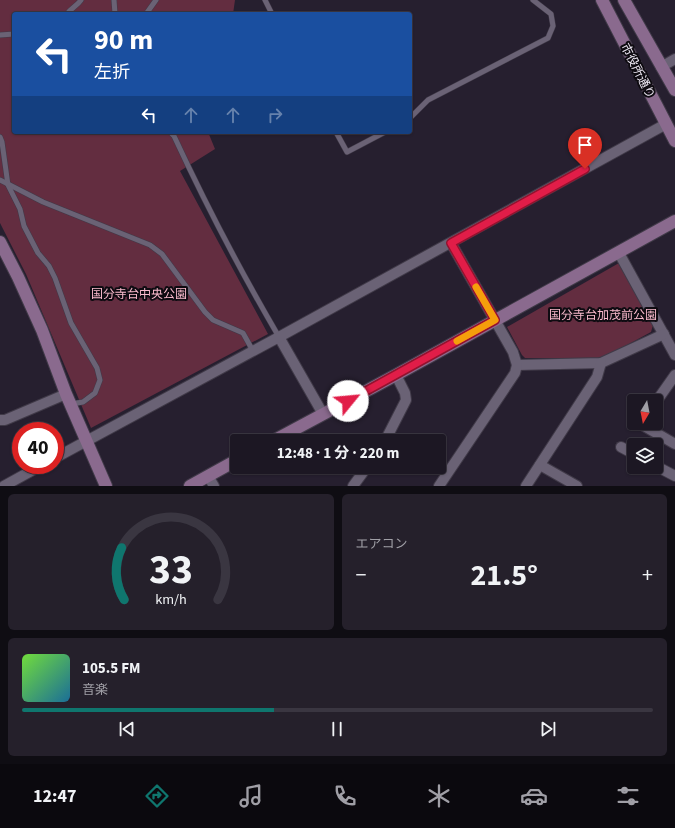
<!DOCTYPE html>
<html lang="ja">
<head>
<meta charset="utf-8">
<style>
  :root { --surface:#1c1723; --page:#25202b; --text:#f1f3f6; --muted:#a09fa6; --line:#3a3641; --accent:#0f766e }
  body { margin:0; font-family:"Source Sans 3","Noto Sans JP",sans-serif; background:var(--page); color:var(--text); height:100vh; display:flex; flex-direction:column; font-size:15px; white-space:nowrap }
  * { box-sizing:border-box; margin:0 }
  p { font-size:13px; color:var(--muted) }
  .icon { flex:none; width:22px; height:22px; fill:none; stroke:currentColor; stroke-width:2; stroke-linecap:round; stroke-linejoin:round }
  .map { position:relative; height:486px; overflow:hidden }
  .side { display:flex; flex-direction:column; gap:8px; padding:8px; background:#0f0d13; flex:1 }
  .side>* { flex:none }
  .banner { position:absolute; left:12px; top:12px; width:400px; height:122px; border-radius:4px; box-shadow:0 1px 3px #0004,0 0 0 1px var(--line); background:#1a4fa0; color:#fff; overflow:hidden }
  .needle { width:26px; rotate:190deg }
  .controls { position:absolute; left:627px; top:394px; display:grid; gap:8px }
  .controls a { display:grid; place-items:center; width:36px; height:36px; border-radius:4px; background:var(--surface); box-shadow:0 1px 3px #0004,0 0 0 1px var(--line); font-size:20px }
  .speed { position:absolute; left:12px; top:422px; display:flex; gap:8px; font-size:20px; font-weight:700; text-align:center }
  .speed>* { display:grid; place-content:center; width:52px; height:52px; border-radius:50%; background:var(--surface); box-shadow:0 1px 3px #0004,0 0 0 1px var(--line); line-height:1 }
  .speed .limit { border:6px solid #d22; background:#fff; color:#111 }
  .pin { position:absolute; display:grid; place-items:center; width:34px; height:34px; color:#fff; margin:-41px -17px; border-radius:50% 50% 50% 0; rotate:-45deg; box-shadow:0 0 4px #0007 }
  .pin .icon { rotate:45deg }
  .me { position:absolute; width:44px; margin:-22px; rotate:62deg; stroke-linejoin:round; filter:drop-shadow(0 0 3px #0008) }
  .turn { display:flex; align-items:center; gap:14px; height:84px; padding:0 16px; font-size:18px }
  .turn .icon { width:52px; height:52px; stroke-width:2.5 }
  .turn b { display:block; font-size:28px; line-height:34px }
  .lanes { display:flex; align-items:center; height:38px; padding:0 16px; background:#0003; justify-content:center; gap:20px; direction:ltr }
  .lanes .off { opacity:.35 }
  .big { font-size:30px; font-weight:700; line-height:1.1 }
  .side .tile { flex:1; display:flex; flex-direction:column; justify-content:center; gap:6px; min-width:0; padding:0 14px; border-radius:6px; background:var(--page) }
  .side .dial { align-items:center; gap:0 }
  .dial svg { height:104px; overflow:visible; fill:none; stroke:var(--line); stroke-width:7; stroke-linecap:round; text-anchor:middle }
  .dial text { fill:var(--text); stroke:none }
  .song { display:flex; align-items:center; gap:12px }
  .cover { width:48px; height:48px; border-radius:6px; background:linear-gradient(135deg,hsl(100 70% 55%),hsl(200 70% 35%)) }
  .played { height:4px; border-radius:2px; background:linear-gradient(90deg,var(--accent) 40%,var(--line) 40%) }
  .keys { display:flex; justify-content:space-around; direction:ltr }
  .heat { display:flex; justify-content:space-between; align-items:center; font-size:22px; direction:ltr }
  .side .tiles { flex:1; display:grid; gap:8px; grid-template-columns:1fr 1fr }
  .tile:last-child { grid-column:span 2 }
  .trip { position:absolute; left:230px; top:434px; width:216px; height:40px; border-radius:4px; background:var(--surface); box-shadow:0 1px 3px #0004,0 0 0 1px var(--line); font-weight:700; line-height:40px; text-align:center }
  .menu { display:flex; height:64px; justify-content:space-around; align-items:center; background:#0b090e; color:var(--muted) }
  .menu .icon { width:28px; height:28px }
  .menu .current { color:var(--accent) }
  .menu b { font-size:18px; color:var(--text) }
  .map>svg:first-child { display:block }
  .green { fill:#632d40 }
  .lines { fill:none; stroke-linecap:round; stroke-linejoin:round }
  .lane-casing { stroke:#403a48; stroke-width:6 }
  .street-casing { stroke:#403a48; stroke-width:12 }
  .secondary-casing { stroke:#403a48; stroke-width:14 }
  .lane { stroke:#6a6275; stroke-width:5 }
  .street { stroke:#6a6275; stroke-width:10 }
  .secondary { stroke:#8a6a8e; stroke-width:12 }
  .route-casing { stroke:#92132f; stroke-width:10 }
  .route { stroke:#e11d48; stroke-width:7 }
  .slow { stroke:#f59e0b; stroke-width:7 }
  .labels { text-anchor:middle; stroke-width:4; stroke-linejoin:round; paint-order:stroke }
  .street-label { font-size:12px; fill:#efeaf5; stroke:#0e0b11 }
  .park-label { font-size:12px; fill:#fbbbce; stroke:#0e0b11 }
</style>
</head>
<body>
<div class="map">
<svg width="675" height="486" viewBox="0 0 675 486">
  <rect width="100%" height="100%" fill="#261f2f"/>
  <g class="green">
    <polygon points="0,0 235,0 233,14 14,14 14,132 208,132 215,149 180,171 268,334 91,428 26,274 0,223"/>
    <polygon points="619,263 653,325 651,332 603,358 525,358 522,355 507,327"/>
  </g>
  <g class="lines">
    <g class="lane-casing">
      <g id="lane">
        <polyline points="114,0 115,14"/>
        <polyline points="265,0 272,14"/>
        <path d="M67 14C71 8 77 6 81 0"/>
        <polyline points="146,14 156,0"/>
        <polyline points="0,35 14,34"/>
        <polyline points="410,118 428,100 548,38 553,26 551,14 533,0"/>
        <path d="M170 132 174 136C206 205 241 272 279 337"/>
        <polyline points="336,132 347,152 385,132"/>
        <polyline points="0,137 2,142 8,185 20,209 24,226 38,253 49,266 55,278 71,323 97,368 100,380 95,393 83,402 71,404"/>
        <polyline points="0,180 43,202 150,245 162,254 205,312 213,320 243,333 253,351"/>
      </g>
    </g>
    <g class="street-casing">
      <g id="street">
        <polyline points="661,67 675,59"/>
        <polyline points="619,253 675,355"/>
        <polyline points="279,337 323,414"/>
        <polyline points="517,365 601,363 664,334"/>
        <polyline points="656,402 675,375"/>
        <polyline points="0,420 5,420 66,394"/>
        <polyline points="644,423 644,426 675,444"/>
        <polyline points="385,441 406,400 405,393 396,375"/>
        <polyline points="621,447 634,454"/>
        <polyline points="55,458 279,337 666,124"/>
        <polyline points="540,465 577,486"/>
        <polyline points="656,466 675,476"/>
        <polyline points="208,476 214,486"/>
        <polyline points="4,486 42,465"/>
        <polyline points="353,486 367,467"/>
        <polyline points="439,486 515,373 517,365 513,352 451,243"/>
        <polyline points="526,486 597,377 601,363"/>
      </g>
    </g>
    <g class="secondary-casing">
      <g id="secondary">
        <polyline points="602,0 675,141"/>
        <polyline points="624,0 675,90"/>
        <polyline points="0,242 18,277 42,330 66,394 106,486"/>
        <polyline points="273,441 396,375 675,221"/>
        <polyline points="190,486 237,460"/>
      </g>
    </g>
    <use href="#lane" class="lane"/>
    <use href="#street" class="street"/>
    <use href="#secondary" class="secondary"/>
  </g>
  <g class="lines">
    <g class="route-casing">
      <polyline id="route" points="348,401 495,320 451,243 585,169"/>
    </g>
    <use href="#route" class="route"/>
    <polyline class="slow" points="457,341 495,320 476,287"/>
  </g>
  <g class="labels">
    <g class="street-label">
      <text transform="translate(638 71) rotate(63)" y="4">市役所通り</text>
    </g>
    <g class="park-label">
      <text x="139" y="298">国分寺台中央公園</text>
      <text x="603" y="319">国分寺台加茂前公園</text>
    </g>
  </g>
</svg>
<div class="controls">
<a><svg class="needle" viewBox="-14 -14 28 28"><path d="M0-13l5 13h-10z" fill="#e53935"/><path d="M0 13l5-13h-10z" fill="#a09fa6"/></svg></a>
<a><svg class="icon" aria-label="layers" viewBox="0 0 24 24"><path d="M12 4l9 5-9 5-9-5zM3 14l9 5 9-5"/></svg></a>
</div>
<div class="speed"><div class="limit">40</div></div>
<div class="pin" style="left:585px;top:169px;background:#d93025"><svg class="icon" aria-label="arrive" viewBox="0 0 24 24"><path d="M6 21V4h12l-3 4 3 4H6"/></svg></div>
<svg class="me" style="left:348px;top:401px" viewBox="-20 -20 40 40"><circle r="19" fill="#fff"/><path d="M0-13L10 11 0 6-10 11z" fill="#e11d48"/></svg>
<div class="trip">12:48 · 1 分 · 220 m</div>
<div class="banner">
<div class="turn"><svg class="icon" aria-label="left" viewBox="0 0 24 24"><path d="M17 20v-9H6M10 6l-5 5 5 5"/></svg><div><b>90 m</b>左折</div></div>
<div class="lanes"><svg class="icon" aria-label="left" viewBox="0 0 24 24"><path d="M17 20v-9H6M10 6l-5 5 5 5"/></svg><svg class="icon off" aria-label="ahead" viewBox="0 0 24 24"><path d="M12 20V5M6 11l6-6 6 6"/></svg><svg class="icon off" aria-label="ahead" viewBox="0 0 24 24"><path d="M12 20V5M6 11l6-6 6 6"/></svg><svg class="icon off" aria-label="right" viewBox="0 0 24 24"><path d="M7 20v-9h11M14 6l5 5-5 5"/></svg></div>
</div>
</div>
<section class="side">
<div class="tiles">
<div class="tile dial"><svg viewBox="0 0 100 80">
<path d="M14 69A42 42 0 1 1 86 69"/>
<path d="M14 69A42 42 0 0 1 12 29" stroke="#0f766e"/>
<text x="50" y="56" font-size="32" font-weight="700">33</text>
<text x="50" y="72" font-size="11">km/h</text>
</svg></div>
<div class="tile"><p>エアコン</p>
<div class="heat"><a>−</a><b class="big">21.5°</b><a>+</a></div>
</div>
<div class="tile">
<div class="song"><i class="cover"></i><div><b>105.5 FM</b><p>音楽</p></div></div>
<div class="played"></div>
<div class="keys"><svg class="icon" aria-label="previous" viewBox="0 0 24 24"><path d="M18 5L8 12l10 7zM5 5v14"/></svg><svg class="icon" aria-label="pause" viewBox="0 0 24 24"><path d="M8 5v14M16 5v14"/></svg><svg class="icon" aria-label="next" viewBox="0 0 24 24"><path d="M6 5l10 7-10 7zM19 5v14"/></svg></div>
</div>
</div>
</section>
<nav class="menu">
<b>12:47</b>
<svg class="icon current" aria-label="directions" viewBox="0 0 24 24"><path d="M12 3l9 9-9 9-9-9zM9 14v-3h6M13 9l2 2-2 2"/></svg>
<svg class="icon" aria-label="music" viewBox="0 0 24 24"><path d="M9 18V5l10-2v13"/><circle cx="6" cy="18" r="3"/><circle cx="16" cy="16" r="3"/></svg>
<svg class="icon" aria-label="phone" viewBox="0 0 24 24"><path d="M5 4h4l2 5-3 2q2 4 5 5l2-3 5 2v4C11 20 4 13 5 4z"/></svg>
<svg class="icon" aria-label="climate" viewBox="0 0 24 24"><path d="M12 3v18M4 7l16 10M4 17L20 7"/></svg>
<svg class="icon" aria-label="car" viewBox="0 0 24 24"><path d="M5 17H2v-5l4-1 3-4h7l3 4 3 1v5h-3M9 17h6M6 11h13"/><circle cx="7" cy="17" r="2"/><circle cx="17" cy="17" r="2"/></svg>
<svg class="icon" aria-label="filters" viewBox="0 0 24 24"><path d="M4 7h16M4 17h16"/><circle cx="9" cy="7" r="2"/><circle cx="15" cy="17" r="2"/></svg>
</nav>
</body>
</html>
